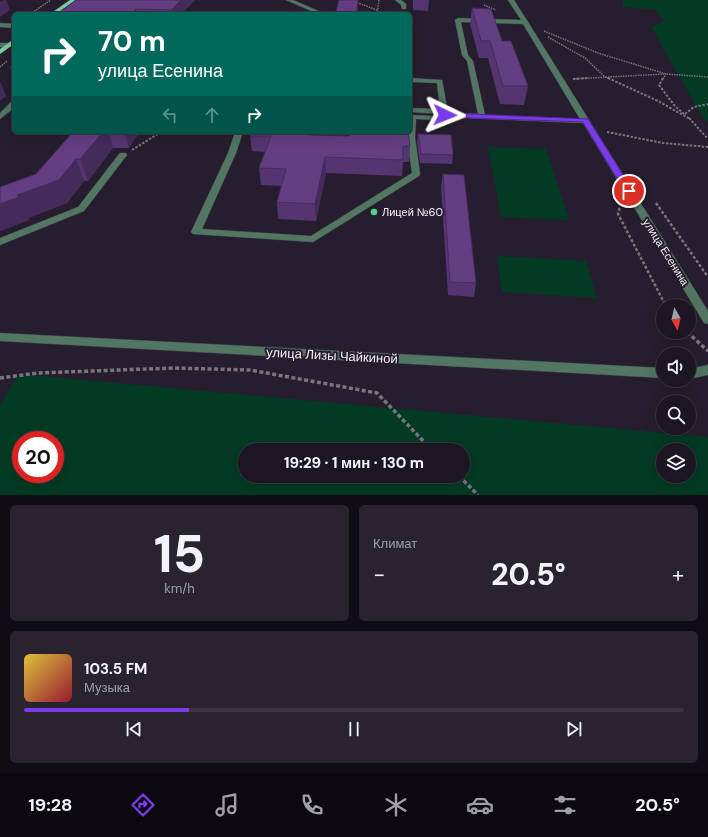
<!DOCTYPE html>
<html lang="ru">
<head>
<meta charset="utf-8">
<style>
  :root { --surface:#1c1622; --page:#29232f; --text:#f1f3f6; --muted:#a09fa5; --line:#3a3540; --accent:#7c3aed }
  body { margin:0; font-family:"DM Sans",sans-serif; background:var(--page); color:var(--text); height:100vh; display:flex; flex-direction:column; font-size:15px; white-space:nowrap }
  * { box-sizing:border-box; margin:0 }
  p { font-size:13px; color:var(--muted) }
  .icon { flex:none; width:22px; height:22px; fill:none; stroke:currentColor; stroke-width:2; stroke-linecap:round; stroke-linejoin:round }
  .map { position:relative; height:495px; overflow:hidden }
  .drawer { display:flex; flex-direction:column; gap:10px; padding:10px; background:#0f0c13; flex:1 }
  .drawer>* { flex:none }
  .hud { position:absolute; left:12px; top:12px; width:400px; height:122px; border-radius:6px; box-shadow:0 4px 16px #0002,0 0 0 1px var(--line); background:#00695c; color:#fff; overflow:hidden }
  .needle { width:26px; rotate:172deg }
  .fabs { position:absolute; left:656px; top:299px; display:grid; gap:8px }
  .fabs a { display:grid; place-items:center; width:40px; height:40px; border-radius:50%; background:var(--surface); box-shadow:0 4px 16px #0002,0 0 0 1px var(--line); font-size:20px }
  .speed { position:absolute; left:12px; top:431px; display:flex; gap:8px; font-size:20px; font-weight:700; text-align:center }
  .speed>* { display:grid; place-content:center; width:52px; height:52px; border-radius:50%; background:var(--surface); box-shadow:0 4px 16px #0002,0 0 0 1px var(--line); line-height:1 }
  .speed .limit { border:6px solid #d22; background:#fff; color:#111 }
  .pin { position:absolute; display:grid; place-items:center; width:34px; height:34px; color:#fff; margin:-17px; border:2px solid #fff; border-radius:50%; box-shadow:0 1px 4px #0007 }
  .me { position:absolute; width:44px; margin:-22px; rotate:92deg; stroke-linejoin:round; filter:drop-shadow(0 0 3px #0008) }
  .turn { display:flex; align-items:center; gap:14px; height:84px; padding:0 20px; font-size:18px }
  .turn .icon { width:52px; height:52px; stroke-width:2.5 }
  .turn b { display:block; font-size:28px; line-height:34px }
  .lanes { display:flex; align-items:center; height:38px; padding:0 20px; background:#0003; justify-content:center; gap:20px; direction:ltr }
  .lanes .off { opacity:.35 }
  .big { font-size:30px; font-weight:800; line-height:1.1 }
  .drawer .tile { flex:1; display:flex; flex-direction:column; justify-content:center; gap:6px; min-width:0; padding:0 14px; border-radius:6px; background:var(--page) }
  .drawer .dial { align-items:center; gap:0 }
  .dial b { font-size:52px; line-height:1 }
  .song { display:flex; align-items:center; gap:12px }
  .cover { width:48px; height:48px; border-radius:6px; background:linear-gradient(135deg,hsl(50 70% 55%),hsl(350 70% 35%)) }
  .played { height:4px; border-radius:2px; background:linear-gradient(90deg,var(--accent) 25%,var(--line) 25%) }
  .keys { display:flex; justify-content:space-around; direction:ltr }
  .heat { display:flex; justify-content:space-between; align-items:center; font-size:22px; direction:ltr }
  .drawer .tiles { flex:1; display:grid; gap:10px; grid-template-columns:1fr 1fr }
  .tile:last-child { grid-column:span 2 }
  .trip { position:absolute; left:238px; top:443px; width:232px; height:40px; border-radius:20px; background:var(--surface); box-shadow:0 4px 16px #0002,0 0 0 1px var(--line); font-weight:800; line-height:40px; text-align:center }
  .tabs { display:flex; height:64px; justify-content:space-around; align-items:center; background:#0b090e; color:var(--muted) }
  .tabs .icon { width:28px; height:28px }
  .tabs .active { color:var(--accent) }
  .tabs b { font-size:18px; color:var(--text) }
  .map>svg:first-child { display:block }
  .green { fill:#023a23; fill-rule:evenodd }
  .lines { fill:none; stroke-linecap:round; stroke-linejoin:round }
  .minor-casing { stroke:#433c4b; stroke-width:1 }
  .major-casing { stroke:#433c4b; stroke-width:1 }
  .path-far3 { stroke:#7b7382; stroke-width:1.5; stroke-dasharray:1.5 1; stroke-linecap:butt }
  .path-far2 { stroke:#7b7382; stroke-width:2; stroke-dasharray:2.5 1.5; stroke-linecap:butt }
  .path-far1 { stroke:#7b7382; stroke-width:2.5; stroke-dasharray:3 2; stroke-linecap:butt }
  .path { stroke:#7b7382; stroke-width:3.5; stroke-dasharray:4 2.5; stroke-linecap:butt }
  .minor { fill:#517662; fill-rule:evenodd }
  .major { fill:#7dcba2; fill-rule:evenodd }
  .wall { fill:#553571 }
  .shaded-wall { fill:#452b5c }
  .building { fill:#633e83; stroke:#452b5c }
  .route { fill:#7c3aed; stroke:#51269a }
  .poi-dot { fill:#51d397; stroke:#261e2e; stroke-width:1.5 }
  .labels { text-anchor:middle; stroke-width:4; stroke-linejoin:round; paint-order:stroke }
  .poi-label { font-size:11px; fill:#f7f1fd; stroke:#261e2e; text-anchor:start }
  .street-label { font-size:11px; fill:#f7f1fd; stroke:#261e2e }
  .near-street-label { font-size:13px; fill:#f7f1fd; stroke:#261e2e }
</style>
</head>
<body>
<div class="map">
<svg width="708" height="495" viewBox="0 0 708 495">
  <rect width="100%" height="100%" fill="#261e2e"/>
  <g class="green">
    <polygon points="623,0 708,0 708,122 702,116 651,27 664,21 656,10 623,7"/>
    <polygon points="488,147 546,149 569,220 501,217"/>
    <polygon points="497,256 586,261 597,298 502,292"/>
    <path d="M19 374 708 437V495H0V405ZM21 440H55V474H21ZM245 450H463V476H245ZM663 450H689V476H663Z"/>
  </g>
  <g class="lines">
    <g class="minor-casing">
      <g id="minor">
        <polygon points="286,0 293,0 326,14 318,14"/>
        <polygon points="395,0 401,0 406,4 406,9 402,9 401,5"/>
        <path d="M508 0H514L528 22 708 311V324L704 323 583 123 445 117 435 120 416 119 415 137 420 174 419 176 313 242 193 234 191 232 228 153 235 132H243L236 153 202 229 311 236 412 173 407 137V132H410V115L435 116 441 114 410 112V108L440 109 437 83 410 82V78L442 80 448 113 478 114 467 61 462 55 455 20 458 18 521 20ZM461 22 523 24 580 119 485 115 473 61 468 55Z"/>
        <polygon points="0,23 14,24 14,28 0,27"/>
        <polygon points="0,43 8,43 11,45 8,47 0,47"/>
        <polygon points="11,102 14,102 14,108 0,119 0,113"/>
        <polygon points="120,153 126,153 127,155 84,211 0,245 0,238 78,207"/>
        <polygon points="0,333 663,368 663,378 0,341"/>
        <polygon points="708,365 708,375 689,379 689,369"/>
      </g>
    </g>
    <g class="major-casing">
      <g id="major">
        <polygon points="70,0 76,0 56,14 50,14"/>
        <polygon points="14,39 14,44 0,54 0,49"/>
      </g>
    </g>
    <g class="path-far3">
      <polyline points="350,0 377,10"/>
      <polyline points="484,5 496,10"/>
      <polyline points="30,14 51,0"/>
      <polyline points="377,14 379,0"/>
      <polyline points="544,31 598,53 666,74 708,77"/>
      <polyline points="548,37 585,58 605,77 610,79"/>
      <polyline points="0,67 7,61"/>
      <polyline points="573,79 664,74"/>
      <polyline points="663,79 666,74"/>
    </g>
    <g class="path-far2">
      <polyline points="608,78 658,101 690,119"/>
      <polyline points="663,78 659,85 674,105 685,115"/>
      <polyline points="573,79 588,78"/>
      <polyline points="685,114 694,107 708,104"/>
      <polyline points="689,118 708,139"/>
      <polyline points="607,132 663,143 708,147"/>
      <polyline points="132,150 161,132"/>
    </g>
    <g class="path-far1">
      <polyline points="621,203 618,214 666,306"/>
      <polyline points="656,203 708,277"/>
    </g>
    <g class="path">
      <polyline points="687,332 708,351"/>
      <polyline points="0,378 38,373 173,368 250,370 377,393 432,450"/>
      <polyline points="459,476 478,495"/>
    </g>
    <use href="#minor" class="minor"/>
    <use href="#major" class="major"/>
  </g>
  <g class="wall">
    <polygon points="195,0 181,14 57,14"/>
    <polygon points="413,0 429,0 428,11 413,10"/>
    <polygon points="472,8 502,41 528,86 524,105 500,104 488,58 479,58 470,24"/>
    <polygon points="14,64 14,77 10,67"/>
    <polygon points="73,132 139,132 129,148 113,148 88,181 84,181 67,203 28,218 29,220 0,231 36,174"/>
    <polygon points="251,132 312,132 312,135 410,146 409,162 403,162 402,176 326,173 316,221 278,219 277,202 282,186 261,185 259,168 265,152 252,151 250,136"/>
    <polygon points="418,134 453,155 452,164 420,163 417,143"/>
    <polygon points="443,174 476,283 474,297 448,295 441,187"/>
  </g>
  <g class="shaded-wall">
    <polygon points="4,0 6,0 10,10 0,17 0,2"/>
    <polygon points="181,0 195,0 181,14 172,14 171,10"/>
    <polygon points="358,0 358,14 356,14"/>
    <polygon points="136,9 137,14 132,14"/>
    <polygon points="0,81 6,96 0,101"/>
    <polygon points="103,132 109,132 113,148 88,181 80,159"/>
    <polygon points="124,132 139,132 129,148"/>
    <polygon points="325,157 326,173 316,221 315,204"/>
    <polygon points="76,159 84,181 67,203 28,218 29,220 0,231 0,204 17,195"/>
  </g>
  <g class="building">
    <polygon points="76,0 181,0 171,10 136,9 132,14 57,14"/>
    <polygon points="339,0 358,0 356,14 335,14"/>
    <polygon points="472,8 491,9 502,41 511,41 528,86 503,86 490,41 481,41"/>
    <polygon points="14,64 14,67 10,67"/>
    <polygon points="73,132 103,132 80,159 76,159 59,180 17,195 19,197 0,204 0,187 36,174"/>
    <polygon points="251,132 311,132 310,135 349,136 350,132 408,132 410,146 403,146 403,160 325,157 315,204 277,202 286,169 259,168 271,136 250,136"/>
    <polygon points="418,134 451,135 453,155 421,154"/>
    <polygon points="443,174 464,175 476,283 450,282"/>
  </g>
  <polygon class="route" points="445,113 588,119 633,191 629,193 626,193 583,122 442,117 442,114"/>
  <circle class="poi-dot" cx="374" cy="212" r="4"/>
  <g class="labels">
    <g class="poi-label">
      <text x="382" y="216">Лицей №60</text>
    </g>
    <g class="street-label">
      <text transform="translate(666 252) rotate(58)" y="4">улица Есенина</text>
    </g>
    <g class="near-street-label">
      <text transform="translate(332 355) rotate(3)" y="5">улица Лизы Чайкиной</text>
    </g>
  </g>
</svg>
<div class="fabs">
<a><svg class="needle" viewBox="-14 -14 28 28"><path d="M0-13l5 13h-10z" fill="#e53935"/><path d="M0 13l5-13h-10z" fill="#a09fa5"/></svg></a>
<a><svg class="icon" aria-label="sound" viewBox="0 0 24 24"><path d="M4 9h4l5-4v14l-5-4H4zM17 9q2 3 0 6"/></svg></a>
<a><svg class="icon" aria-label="search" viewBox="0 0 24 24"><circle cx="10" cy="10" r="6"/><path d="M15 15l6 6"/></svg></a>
<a><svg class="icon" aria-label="layers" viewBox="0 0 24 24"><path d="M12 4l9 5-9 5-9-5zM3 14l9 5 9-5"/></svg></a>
</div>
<div class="speed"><div class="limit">20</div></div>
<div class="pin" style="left:629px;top:191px;background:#d93025"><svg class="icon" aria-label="arrive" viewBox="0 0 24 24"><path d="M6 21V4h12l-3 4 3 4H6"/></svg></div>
<svg class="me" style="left:445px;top:115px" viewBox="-20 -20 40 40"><path d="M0-17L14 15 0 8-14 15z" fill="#7c3aed" stroke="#fff" stroke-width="4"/></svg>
<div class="trip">19:29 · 1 мин · 130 m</div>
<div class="hud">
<div class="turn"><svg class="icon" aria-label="right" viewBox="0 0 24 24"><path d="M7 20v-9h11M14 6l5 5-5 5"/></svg><div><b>70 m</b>улица Есенина</div></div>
<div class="lanes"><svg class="icon off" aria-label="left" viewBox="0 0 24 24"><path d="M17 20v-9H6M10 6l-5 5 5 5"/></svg><svg class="icon off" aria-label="ahead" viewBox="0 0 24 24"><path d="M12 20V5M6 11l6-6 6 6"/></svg><svg class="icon" aria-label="right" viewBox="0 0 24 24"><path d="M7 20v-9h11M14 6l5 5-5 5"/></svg></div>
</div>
</div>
<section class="drawer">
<div class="tiles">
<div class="tile dial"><b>15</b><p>km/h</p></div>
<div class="tile"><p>Климат</p>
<div class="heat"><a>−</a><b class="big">20.5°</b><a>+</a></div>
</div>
<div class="tile">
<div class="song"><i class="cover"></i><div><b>103.5 FM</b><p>Музыка</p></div></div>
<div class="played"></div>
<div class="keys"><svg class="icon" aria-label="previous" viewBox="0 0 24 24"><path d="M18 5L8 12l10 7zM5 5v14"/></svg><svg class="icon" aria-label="pause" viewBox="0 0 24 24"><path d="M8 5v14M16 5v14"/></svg><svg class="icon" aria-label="next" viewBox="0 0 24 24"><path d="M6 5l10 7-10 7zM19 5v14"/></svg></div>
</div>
</div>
</section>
<nav class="tabs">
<b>19:28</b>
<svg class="icon active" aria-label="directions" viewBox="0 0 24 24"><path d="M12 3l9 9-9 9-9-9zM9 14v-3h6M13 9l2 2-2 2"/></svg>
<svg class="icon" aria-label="music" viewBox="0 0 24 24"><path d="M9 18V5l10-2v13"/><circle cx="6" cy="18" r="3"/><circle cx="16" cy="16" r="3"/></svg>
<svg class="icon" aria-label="phone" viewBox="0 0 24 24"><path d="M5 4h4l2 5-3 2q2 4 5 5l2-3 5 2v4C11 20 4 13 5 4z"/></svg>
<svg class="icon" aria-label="climate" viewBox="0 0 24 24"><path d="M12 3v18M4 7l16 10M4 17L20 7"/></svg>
<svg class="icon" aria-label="car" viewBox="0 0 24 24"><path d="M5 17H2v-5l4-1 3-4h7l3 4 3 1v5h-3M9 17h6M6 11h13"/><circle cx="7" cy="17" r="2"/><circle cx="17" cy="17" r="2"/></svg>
<svg class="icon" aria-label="filters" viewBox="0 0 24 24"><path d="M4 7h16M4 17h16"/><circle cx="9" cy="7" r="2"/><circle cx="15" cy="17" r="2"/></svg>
<b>20.5°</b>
</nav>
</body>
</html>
